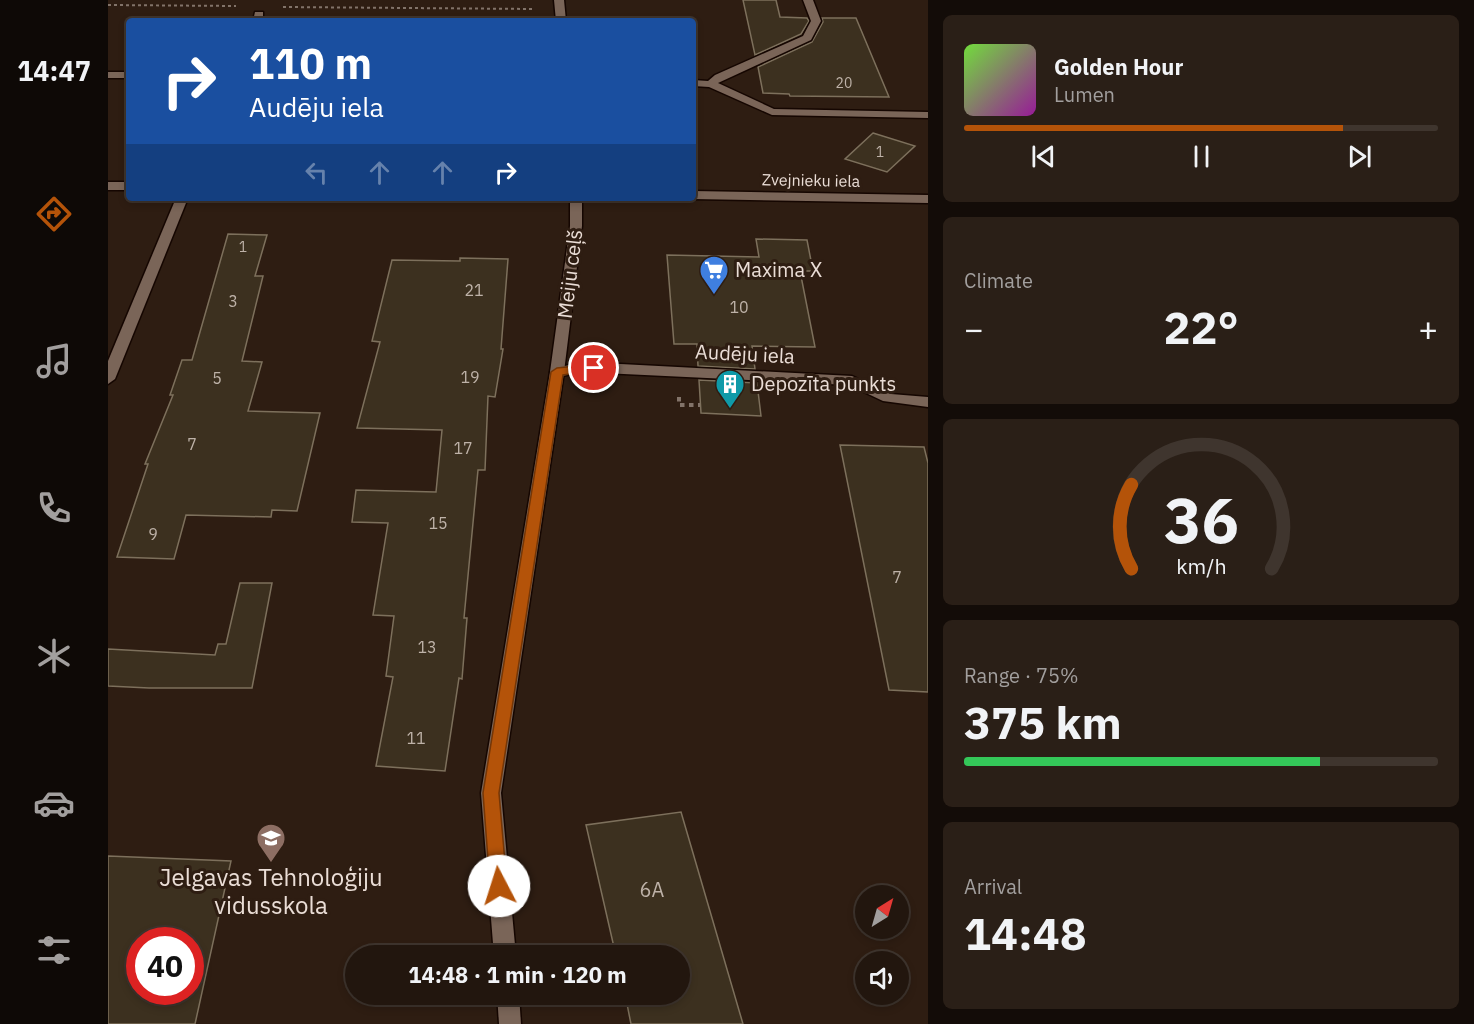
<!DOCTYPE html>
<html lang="en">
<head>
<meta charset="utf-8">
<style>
  :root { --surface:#22160e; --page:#2a1f17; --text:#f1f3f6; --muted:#a29f9e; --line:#3f352e; --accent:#b45309 }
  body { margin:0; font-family:"IBM Plex Sans",sans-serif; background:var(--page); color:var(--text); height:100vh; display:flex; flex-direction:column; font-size:22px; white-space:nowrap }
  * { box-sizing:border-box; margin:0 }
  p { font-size:20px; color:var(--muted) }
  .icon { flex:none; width:33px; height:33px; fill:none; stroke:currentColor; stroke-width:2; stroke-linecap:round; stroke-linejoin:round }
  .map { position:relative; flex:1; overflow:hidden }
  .details { display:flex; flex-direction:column; gap:15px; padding:15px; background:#130c08; width:546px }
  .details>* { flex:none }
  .hud { position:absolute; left:18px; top:18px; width:570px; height:183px; border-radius:6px; box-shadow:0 3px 9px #0003,0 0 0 2px var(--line); background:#1a4fa0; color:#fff; overflow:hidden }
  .needle { width:39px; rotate:37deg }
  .fabs { position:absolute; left:747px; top:885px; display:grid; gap:12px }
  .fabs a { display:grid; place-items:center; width:54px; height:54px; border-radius:50%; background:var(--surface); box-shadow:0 3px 9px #0003,0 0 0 2px var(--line); font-size:30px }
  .speed { position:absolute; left:18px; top:927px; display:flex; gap:12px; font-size:30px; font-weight:700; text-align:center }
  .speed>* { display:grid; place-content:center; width:78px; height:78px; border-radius:50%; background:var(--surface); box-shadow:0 3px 9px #0003,0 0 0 2px var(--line); line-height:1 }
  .speed .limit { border:9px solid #d22; background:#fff; color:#111 }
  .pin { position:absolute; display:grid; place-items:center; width:51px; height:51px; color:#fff; margin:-26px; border:3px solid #fff; border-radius:50%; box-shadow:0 2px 6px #0007 }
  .me { position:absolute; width:66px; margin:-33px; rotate:355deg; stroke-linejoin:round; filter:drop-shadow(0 0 4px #0008) }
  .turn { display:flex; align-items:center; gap:21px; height:126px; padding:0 24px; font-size:27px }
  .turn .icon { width:78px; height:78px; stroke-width:2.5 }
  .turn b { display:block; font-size:42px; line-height:51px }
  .lanes { display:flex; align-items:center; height:57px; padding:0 24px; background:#0003; justify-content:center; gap:30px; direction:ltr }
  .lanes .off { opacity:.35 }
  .big { font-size:45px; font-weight:700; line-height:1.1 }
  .details .card { flex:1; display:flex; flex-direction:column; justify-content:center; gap:9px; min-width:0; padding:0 21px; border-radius:9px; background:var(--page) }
  .details .dial { align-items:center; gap:0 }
  .dial svg { height:156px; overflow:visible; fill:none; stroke:var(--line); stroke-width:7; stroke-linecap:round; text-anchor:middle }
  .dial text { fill:var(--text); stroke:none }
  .song { display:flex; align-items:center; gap:18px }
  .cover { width:72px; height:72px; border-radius:9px; background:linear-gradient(135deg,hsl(100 70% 55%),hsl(300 70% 35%)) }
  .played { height:6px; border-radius:3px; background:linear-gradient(90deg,var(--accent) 80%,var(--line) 80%) }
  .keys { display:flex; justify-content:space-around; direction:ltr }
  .heat { display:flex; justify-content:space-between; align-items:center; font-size:33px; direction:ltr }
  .charge { height:9px; border-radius:4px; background:linear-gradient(90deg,#34c759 75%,var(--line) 0) }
  .trip { position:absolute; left:237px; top:945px; width:345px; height:60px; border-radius:30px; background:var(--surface); box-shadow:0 3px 9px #0003,0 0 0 2px var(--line); font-weight:700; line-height:60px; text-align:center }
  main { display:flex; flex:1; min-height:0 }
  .menu { display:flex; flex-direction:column; width:108px; justify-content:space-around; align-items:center; background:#0e0906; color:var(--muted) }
  .menu .icon { width:42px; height:42px }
  .menu .active { color:var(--accent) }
  .menu b { font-size:27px; color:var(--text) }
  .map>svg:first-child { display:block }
  .building { fill:#3c301f; stroke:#7d705c; stroke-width:1.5; fill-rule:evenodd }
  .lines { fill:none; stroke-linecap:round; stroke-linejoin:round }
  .service-casing { stroke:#150601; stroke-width:3 }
  .minor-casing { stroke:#150601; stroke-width:3 }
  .tertiary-casing { stroke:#150601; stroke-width:3 }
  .path-far1 { stroke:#827369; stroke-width:2; stroke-dasharray:3 3; stroke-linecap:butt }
  .path { stroke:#827369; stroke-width:4; stroke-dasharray:4.5 4.5; stroke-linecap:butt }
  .service { fill:#7a6558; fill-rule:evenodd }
  .minor { fill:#7a6558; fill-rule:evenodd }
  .tertiary { fill:#7a6558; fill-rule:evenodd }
  .route { fill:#b45309; stroke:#753606; stroke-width:1.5 }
  .labels { text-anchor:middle; stroke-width:6; stroke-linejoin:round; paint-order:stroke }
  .far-number-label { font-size:14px; fill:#beb2a8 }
  .far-street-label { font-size:16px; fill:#eaddd6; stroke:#2e1d12 }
  .number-label { font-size:16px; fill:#beb2a8 }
  .poi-label { font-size:20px; fill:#eaddd6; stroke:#2e1d12; text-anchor:start }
  .street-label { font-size:20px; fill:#eaddd6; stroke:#2e1d12 }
  .near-number-label { font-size:20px; fill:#beb2a8 }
  .near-poi-label { font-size:24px; fill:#eaddd6; stroke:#2e1d12 }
</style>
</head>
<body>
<main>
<nav class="menu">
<b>14:47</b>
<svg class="icon active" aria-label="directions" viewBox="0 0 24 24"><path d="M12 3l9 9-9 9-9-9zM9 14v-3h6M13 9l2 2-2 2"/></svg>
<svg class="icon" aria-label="music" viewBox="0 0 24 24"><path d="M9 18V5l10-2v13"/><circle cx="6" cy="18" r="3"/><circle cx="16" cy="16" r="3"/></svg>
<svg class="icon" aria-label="phone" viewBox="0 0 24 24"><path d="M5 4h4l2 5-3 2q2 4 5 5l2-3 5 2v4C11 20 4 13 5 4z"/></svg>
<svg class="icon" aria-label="climate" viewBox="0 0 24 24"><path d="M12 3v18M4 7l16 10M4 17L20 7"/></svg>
<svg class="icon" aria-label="car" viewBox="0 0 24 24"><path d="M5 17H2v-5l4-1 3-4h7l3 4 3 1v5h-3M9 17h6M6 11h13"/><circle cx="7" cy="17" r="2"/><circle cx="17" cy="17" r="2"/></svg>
<svg class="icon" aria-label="filters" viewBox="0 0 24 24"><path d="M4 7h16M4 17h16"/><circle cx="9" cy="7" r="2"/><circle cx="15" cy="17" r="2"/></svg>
</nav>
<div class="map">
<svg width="820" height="1024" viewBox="0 0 820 1024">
  <rect width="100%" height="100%" fill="#2e1d12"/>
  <g class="building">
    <polygon points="635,0 668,0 672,17 699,18 701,21 693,34 647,55"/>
    <polygon points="714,18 748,18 781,97 682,96 681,94 655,93 650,67 704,42 715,22"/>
    <polygon points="765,133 807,146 779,172 737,159"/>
    <polygon points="120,234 159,235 147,276 155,276 134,361 154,362 140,411 212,413 189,511 164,510 163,517 78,515 66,559 9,557 40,464 37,464 65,395 62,395 74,360 84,360"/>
    <polygon points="648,239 699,240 705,271 692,271 707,347 644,346 647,369 590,366 589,344 566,344 559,255 651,257"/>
    <polygon points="352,258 400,259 393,349 395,349 387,397 380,396 377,470 370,470 356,618 359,618 354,679 351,678 337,771 268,766 285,677 278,676 286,616 265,615 280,523 244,522 248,490 328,492 334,430 249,428 272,342 264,341 284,260 352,261"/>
    <polygon points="591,380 649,383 653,416 593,413"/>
    <polygon points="732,445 816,447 820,463 820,692 781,690"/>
    <polygon points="132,583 164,583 144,688 41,688 0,686 0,649 107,655 110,644 118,644"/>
    <polygon points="573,812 635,1024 523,1024 517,994 572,994 572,956 508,956 478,825"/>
    <path d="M0 856 123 861 87 1024H0ZM32 940H82V992H32Z"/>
  </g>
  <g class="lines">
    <g class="service-casing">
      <g id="service">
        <polygon points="695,0 705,0 713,21 703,40 610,83 666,109 820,112 820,118 664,115 601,87 585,86 585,80 600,81 607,75 695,36 703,21"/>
        <polygon points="147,12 155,12 155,21 145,21"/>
        <rect x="0" y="72" width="21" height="6"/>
      </g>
    </g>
    <g class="minor-casing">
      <g id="minor">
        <polygon points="68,198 80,198 7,379 0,384 0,361"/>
        <polygon points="474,362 744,376 783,394 820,397 820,407 775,401 741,385 474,372 449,377 442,372 444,369"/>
      </g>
    </g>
    <g class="tertiary-casing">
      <g id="tertiary">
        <polygon points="446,0 456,0 458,21 448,21"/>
        <rect x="0" y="182" width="21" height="8"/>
        <polygon points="585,191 820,195 820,203 585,199 582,198 585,198"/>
        <polygon points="462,198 474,198 474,226 456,372 393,793 408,956 386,956 373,793 442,372 462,226"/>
        <polygon points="389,994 411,994 413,1024 391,1024"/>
      </g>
    </g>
    <g class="path-far1">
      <polyline points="0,5 128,6"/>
      <polyline points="175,7 425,9"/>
    </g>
    <polyline class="path" points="571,397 571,405 592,405"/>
    <use href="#service" class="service"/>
    <use href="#minor" class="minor"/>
    <use href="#tertiary" class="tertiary"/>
  </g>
  <polygon class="route" points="486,364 492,368 491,370 455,375 391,793 399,886 397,891 391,894 384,891 382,886 375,793 443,372 449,368"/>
  <defs>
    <g id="supermarket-pin" transform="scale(1.5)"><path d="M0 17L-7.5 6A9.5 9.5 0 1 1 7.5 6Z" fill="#3f7fe0" stroke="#2e1d12"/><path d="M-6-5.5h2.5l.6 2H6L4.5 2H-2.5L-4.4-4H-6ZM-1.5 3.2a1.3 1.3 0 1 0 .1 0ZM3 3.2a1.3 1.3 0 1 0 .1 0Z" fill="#fff"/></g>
    <g id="building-pin" transform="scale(1.5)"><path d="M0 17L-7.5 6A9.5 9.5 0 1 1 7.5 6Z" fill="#0f9aa8" stroke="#2e1d12"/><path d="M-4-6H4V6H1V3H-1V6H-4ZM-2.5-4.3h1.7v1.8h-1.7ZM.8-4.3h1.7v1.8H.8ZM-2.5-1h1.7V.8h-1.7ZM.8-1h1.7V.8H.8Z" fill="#fff"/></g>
    <g id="school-pin" transform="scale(1.5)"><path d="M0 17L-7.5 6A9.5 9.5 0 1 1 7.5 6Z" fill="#8d6e63" stroke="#2e1d12"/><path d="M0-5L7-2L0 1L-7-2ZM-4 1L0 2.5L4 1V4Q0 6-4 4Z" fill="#fff"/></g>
  </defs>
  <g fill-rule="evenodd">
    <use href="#supermarket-pin" x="606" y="270"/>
    <use href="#building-pin" x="622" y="384"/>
    <use href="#school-pin" x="163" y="838"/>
  </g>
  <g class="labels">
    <g class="far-number-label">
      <text x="736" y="88">20</text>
      <text x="772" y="157">1</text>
      <text x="135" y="252">1</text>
    </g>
    <g class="far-street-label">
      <text transform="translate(703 180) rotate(1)" y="6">Zvejnieku iela</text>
    </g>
    <g class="number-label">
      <text x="366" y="296">21</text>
      <text x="125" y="307">3</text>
      <text x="631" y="313">10</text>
      <text x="362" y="383">19</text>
      <text x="109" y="384">5</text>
      <text x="84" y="450">7</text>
      <text x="355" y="454">17</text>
      <text x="330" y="529">15</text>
      <text x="45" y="540">9</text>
      <text x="789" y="583">7</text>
      <text x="319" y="653">13</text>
      <text x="308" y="744">11</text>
    </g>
    <g class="poi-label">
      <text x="627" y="277">Maxima X</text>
      <text x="643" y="391">Depozīta punkts</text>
    </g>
    <g class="street-label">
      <text transform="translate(462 274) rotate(-83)" y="7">Meiju ceļš</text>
      <text transform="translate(637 354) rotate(3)" y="7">Audēju iela</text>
    </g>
    <g class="near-number-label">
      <text x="544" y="897">6A</text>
    </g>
    <g class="near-poi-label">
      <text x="163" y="886">Jelgavas Tehnoloģiju<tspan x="163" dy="28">vidusskola</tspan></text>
    </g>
  </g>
</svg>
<div class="fabs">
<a><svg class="needle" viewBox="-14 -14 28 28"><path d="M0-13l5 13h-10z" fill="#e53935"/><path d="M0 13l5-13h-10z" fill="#a29f9e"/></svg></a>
<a><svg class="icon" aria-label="sound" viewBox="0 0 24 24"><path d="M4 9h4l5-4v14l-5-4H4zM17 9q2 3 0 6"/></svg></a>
</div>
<div class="speed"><div class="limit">40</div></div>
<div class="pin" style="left:486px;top:368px;background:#d93025"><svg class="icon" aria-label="arrive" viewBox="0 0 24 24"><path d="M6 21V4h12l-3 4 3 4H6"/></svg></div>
<svg class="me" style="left:391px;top:886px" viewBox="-20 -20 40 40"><circle r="19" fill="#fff"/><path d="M0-13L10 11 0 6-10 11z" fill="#b45309"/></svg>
<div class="trip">14:48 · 1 min · 120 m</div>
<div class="hud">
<div class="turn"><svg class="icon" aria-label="right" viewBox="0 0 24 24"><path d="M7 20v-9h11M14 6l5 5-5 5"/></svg><div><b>110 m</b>Audēju iela</div></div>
<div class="lanes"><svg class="icon off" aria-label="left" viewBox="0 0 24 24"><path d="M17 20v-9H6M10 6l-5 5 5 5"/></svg><svg class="icon off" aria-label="ahead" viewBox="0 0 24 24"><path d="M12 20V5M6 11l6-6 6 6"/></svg><svg class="icon off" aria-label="ahead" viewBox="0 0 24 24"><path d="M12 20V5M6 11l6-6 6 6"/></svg><svg class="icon" aria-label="right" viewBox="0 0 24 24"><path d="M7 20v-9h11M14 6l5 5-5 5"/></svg></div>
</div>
</div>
<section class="details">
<div class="card">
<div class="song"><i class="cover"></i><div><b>Golden Hour</b><p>Lumen</p></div></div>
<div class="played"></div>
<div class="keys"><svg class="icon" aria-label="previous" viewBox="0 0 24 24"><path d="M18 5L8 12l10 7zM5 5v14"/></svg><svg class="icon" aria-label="pause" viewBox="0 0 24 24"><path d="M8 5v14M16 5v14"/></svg><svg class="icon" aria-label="next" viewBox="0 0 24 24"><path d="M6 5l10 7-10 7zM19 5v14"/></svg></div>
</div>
<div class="card"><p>Climate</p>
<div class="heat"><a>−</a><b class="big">22°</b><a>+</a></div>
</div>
<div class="card dial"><svg viewBox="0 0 100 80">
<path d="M14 69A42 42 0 1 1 86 69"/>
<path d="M14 69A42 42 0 0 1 14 26" stroke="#b45309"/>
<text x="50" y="56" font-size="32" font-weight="700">36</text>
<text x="50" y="72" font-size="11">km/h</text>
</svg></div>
<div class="card"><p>Range · 75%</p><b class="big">375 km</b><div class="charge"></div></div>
<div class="card"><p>Arrival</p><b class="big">14:48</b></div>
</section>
</main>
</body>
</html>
